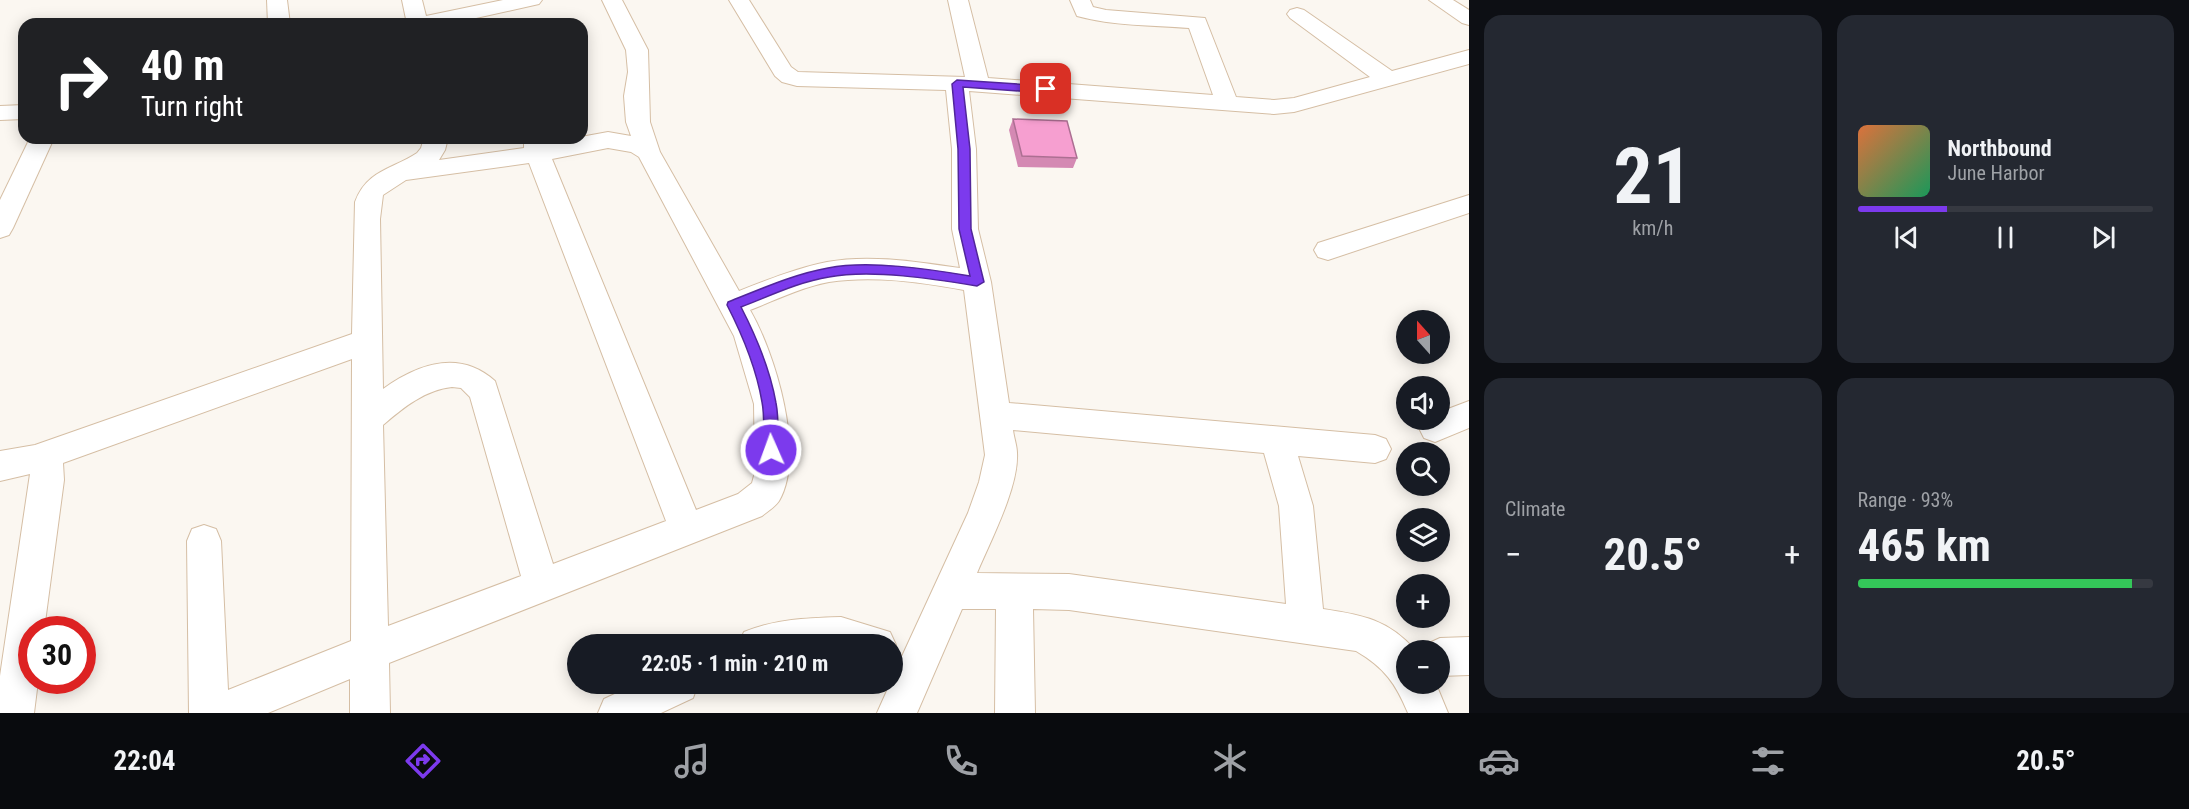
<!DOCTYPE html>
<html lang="en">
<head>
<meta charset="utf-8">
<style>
  :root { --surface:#171b24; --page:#242831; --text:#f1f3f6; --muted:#9ea1a6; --line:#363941; --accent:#7c3aed }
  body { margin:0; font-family:"Roboto Condensed",sans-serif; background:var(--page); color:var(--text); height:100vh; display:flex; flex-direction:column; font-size:22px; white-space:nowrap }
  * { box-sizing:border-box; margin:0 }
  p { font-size:20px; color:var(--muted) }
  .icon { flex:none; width:33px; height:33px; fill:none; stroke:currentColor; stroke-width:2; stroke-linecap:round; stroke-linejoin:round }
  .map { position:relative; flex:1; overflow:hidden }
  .details { display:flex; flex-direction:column; gap:15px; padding:15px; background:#0d0f14; width:720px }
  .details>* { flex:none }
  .hud { position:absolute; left:18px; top:18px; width:570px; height:126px; border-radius:18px; box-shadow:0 3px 15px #0003; background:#202124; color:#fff; overflow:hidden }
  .needle { width:39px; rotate:339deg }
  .buttons { position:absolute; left:1396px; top:310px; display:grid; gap:12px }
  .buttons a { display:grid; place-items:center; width:54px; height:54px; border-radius:50%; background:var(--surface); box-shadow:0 3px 15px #0003; font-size:30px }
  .speed { position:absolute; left:18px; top:616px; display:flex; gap:12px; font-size:30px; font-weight:700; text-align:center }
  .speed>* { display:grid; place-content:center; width:78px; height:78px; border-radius:50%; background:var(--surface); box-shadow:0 3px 15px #0003; line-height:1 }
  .speed .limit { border:9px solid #d22; background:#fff; color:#111 }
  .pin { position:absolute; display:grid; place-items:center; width:51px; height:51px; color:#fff; margin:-26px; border-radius:12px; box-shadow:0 3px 9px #0006 }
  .me { position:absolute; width:66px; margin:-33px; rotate:358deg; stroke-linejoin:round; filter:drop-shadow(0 0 4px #0008) }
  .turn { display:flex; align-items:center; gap:21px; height:126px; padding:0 24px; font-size:27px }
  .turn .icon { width:78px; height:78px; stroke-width:2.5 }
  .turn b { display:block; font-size:42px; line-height:51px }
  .big { font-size:45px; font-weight:700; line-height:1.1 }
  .details .card { flex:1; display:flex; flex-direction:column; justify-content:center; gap:9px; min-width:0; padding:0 21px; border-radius:18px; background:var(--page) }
  .details .dial { align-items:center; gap:0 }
  .dial b { font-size:78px; line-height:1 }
  .song { display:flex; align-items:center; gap:18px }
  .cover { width:72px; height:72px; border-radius:9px; background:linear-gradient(135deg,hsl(20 70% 55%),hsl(150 70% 35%)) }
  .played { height:6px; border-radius:3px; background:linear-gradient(90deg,var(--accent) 30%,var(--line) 30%) }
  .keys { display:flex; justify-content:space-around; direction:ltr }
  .heat { display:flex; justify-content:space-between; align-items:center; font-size:33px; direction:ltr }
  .charge { height:9px; border-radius:4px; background:linear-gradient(90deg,#34c759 93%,var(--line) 0) }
  .details .tiles { flex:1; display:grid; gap:15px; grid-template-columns:repeat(2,1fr) }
  .trip { position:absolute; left:567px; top:634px; width:336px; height:60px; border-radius:30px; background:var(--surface); box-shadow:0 3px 15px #0003; font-weight:700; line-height:60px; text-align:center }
  .tabs { display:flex; height:96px; justify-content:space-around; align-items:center; background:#090b0e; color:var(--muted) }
  .tabs .icon { width:42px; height:42px }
  .tabs .on { color:var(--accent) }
  .tabs b { font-size:27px; color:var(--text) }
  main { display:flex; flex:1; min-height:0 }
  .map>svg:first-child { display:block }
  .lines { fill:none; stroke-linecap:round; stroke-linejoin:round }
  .minor-casing { stroke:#d5bea4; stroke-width:2 }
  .minor { fill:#fff; fill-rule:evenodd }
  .wall { fill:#d489b3 }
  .building { fill:#f69fd0; stroke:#ac6f92; stroke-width:1.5 }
  .route { fill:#7c3aed; stroke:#51269a; stroke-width:1.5 }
</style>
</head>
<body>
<main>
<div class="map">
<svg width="1469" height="713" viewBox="0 0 1469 713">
  <rect width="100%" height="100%" fill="#fbf7f1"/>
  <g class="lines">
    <g class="minor-casing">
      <g id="minor">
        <polygon points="267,0 287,0 290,24 268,24"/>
        <polygon points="402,0 422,0 426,16 503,0 542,0 539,4 449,24 407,24"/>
        <path d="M602 0H622L648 50 650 122 660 152 739 291C767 280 797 268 827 262 870 254 917 262 960 268L952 229V149L946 90 797 86 782 82 775 76 729 0H749L791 67 798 72 965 77 948 0H968L988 78 1213 95 1189 28C1152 25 1113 26 1077 16L1070 0H1090L1093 7 1106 10 1205 18 1236 97 1274 100 1294 98 1370 77 1290 18 1287 14 1290 10 1297 8 1304 10 1392 71 1469 50V64L1294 112 1274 114 969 91 976 149 978 229 991 282 1009 403 1375 435 1386 439 1391 449 1386 459 1375 463 1298 456 1313 506 1323 609C1362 615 1388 619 1416 651H1407V684H1436L1448 713H1408C1396 684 1385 668 1356 651L1069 610 1033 609 1035 713H995L996 609H962L917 713H877L890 684H892V678L968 513 979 482 985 455 964 290C920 282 873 275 829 282 802 287 776 300 750 310 775 353 806 454 779 501 775 507 768 511 762 516L389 663 390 713H350V679L268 713H189L187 541 192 529 204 525 216 529 221 541 228 690 351 641 352 359 63 463 64 480 44 630H32V681H38L34 713H0V676L30 474 0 481V451L35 445 352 334 355 202C367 170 391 170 417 153L421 148 424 138H448L445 150 439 160 524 148V138H548V143L608 132 631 136 626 122 624 96 628 72 626 50ZM608 148 631 152 639 157 734 336 754 404 755 472 752 483 738 494 696 510 552 159ZM529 163 666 521 553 564 495 381C459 349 418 364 383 389L380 219 383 195 406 180ZM452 387 461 388 470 397 521 576 388 626 383 425C404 407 425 390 452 387ZM1013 430 1264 453 1279 506 1286 604 1069 574 977 573C990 542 1019 487 1017 453 1017 446 1014 438 1013 430Z"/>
        <polygon points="1429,0 1453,0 1469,10 1469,25 1462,23"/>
        <polygon points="24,105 24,119 0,120 0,106"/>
        <polygon points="30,138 54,138 13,228 9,235 0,238 0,200"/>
        <polygon points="1469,195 1469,213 1328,260 1318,257 1314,250 1318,243"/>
        <polygon points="1469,401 1469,428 1435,442 1424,438 1419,428 1423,420 1440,420 1440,412"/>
        <path d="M841 617 890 632 896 645 892 653V645H738L744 632C775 619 808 618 841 617Z"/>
        <polygon points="1469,637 1469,675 1440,676 1440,651 1423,651 1427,644 1440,638"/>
        <polygon points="636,684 698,684 693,698 661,713 598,713 604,699"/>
      </g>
    </g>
    <use href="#minor" class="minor"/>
  </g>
  <polygon class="wall" points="1013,119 1077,158 1073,168 1018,167 1009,130"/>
  <polygon class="building" points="1013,119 1067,121 1077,158 1022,156"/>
  <path class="route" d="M957 80 1046 86 1051 89 1046 93 963 87 970 149 971 229 984 282 977 286C934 279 872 269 829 277 798 282 770 296 741 307 757 338 770 369 776 403 779 418 778 435 778 450L776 454 771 456 766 454 764 450C763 434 765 417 762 402 756 367 743 336 727 305L728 302C761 289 794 274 828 268 869 260 929 269 970 276L959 229 958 149 952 84Z"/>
</svg>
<div class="buttons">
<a><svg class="needle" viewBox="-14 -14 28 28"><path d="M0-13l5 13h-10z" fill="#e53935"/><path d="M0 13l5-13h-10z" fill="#9ea1a6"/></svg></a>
<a><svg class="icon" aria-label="sound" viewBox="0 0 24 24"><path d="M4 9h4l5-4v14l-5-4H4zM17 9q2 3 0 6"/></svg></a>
<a><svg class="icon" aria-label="search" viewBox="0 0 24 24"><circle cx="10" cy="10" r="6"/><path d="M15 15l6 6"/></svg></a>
<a><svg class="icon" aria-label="layers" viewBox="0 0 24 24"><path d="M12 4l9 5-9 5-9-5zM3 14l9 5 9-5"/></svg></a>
<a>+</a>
<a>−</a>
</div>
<div class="speed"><div class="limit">30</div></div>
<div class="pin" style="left:1046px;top:89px;background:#d93025"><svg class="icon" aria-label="arrive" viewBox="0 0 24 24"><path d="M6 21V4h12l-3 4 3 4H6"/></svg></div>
<svg class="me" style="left:771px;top:450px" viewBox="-20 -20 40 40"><circle r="17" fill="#7c3aed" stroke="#fff" stroke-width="3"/><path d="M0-11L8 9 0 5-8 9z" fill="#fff"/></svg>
<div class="trip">22:05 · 1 min · 210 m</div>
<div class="hud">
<div class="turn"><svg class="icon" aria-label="right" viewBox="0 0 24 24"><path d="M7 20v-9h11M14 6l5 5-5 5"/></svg><div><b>40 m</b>Turn right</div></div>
</div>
</div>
<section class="details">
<div class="tiles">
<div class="card dial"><b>21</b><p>km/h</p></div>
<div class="card">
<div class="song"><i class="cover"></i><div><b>Northbound</b><p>June Harbor</p></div></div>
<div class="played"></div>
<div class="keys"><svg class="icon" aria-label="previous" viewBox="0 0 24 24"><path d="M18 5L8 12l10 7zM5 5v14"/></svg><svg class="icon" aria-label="pause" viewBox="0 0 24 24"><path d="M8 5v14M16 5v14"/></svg><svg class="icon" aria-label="next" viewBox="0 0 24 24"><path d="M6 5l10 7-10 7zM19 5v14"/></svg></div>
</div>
<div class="card"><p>Climate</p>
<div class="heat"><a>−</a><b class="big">20.5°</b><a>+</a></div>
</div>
<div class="card"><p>Range · 93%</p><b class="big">465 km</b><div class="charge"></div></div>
</div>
</section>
</main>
<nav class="tabs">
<b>22:04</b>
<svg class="icon on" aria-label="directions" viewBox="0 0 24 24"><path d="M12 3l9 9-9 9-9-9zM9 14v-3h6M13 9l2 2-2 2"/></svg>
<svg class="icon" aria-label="music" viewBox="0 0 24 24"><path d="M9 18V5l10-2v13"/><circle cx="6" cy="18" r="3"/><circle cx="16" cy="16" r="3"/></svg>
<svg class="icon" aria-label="phone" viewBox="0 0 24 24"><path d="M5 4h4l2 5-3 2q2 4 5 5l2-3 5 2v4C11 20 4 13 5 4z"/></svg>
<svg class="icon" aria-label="climate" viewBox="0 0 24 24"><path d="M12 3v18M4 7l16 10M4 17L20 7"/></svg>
<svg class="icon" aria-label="car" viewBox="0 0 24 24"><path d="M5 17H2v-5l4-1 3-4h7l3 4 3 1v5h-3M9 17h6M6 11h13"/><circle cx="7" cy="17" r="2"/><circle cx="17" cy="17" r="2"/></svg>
<svg class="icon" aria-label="filters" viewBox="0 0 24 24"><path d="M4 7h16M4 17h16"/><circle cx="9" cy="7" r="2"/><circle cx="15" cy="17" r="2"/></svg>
<b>20.5°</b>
</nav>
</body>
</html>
